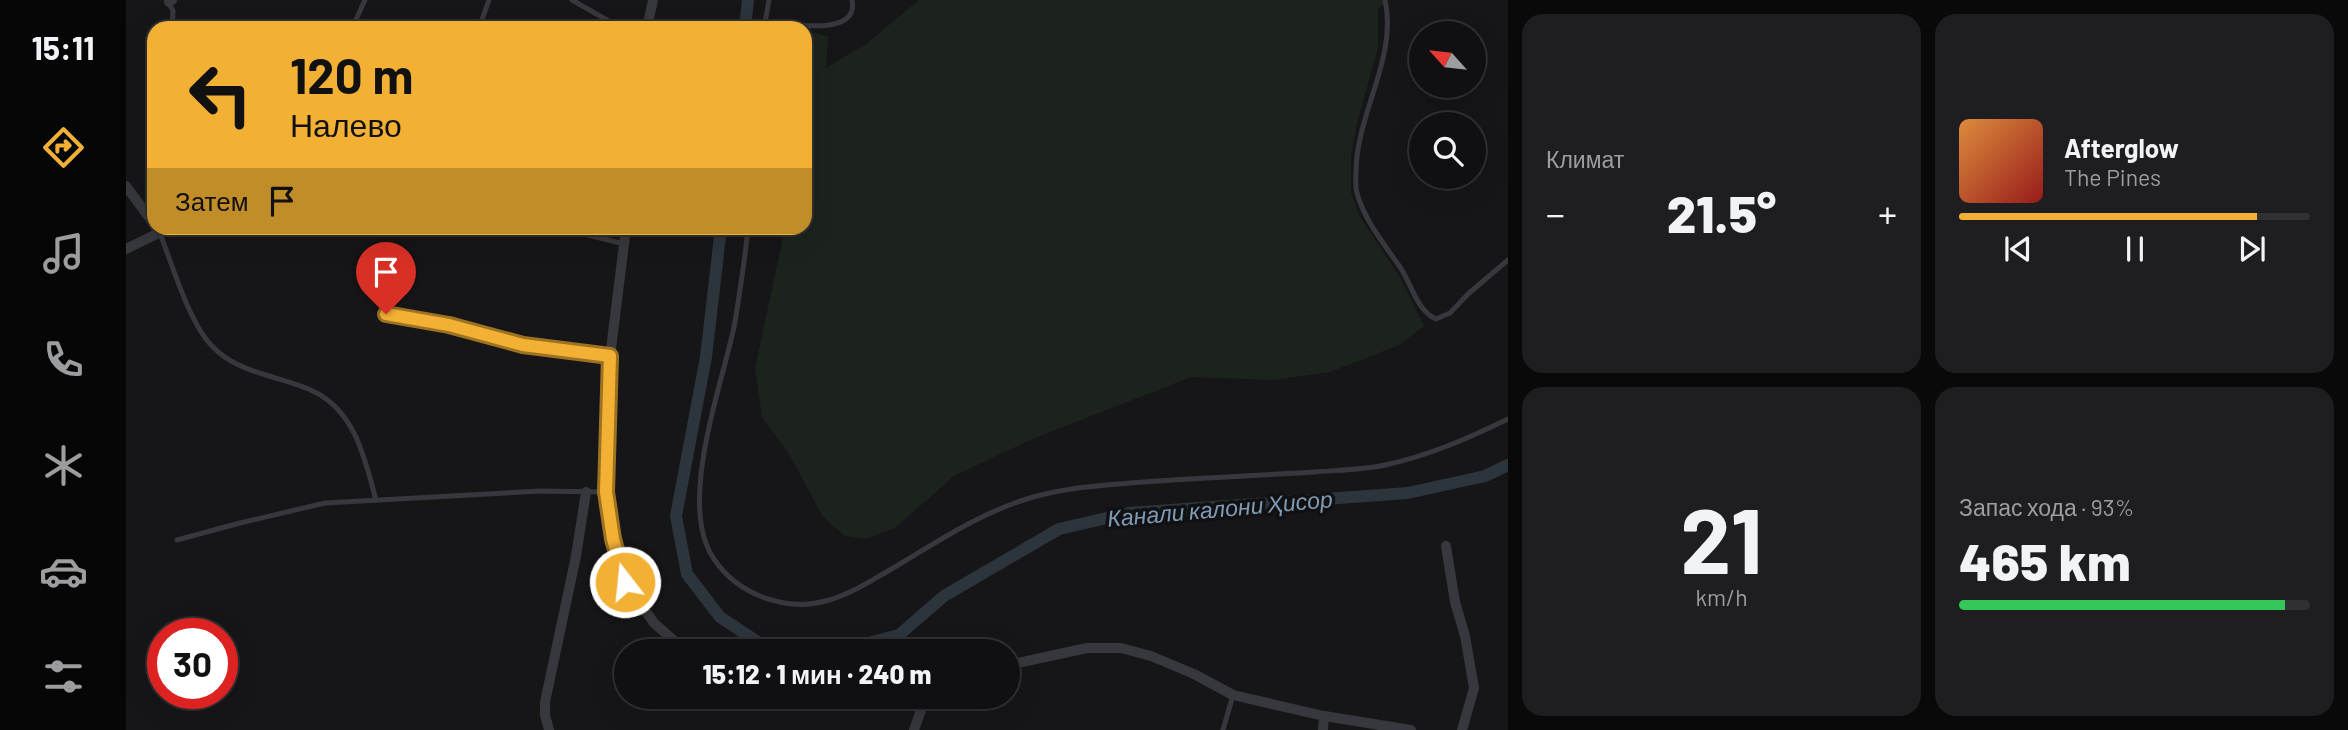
<!DOCTYPE html>
<html lang="ru">
<head>
<meta charset="utf-8">
<style>
  :root { --surface:#101012; --page:#1e1e20; --text:#f1f3f6; --muted:#9c9d9f; --line:#303032; --accent:#f2b134 }
  body { margin:0; font-family:Barlow,sans-serif; background:var(--page); color:var(--text); height:100vh; display:flex; flex-direction:column; font-size:26px; white-space:nowrap }
  * { box-sizing:border-box; margin:0 }
  p { font-size:23px; color:var(--muted) }
  .icon { flex:none; width:38px; height:38px; fill:none; stroke:currentColor; stroke-width:2; stroke-linecap:round; stroke-linejoin:round }
  .map { position:relative; flex:1; overflow:hidden }
  .details { display:flex; flex-direction:column; gap:14px; padding:14px; background:#09090a; width:840px }
  .details>* { flex:none }
  .guide { position:absolute; left:21px; top:21px; width:665px; height:214px; border-radius:21px; box-shadow:0 7px 28px #0002,0 0 0 2px var(--line); background:#f2b134; color:#111; overflow:hidden }
  .needle { width:46px; rotate:297deg }
  .controls { position:absolute; left:1283px; top:21px; display:grid; gap:14px }
  .controls a { display:grid; place-items:center; width:77px; height:77px; border-radius:50%; background:var(--surface); box-shadow:0 7px 28px #0002,0 0 0 2px var(--line); font-size:35px }
  .speed { position:absolute; left:21px; top:618px; display:flex; gap:14px; font-size:35px; font-weight:700; text-align:center }
  .speed>* { display:grid; place-content:center; width:91px; height:91px; border-radius:50%; background:var(--surface); box-shadow:0 7px 28px #0002,0 0 0 2px var(--line); line-height:1 }
  .speed .limit { border:10px solid #d22; background:#fff; color:#111 }
  .pin { position:absolute; display:grid; place-items:center; width:60px; height:60px; color:#fff; margin:-72px -30px; border-radius:50% 50% 50% 0; rotate:-45deg; box-shadow:0 0 7px #0007 }
  .pin .icon { rotate:45deg }
  .me { position:absolute; width:77px; margin:-38px; rotate:344deg; stroke-linejoin:round; filter:drop-shadow(0 0 5px #0008) }
  .turn { display:flex; align-items:center; gap:24px; height:147px; padding:0 28px; font-size:32px }
  .turn .icon { width:91px; height:91px; stroke-width:2.5 }
  .turn b { display:block; font-size:49px; line-height:60px }
  .then { display:flex; align-items:center; height:66px; padding:0 28px; background:#0003; gap:14px; font-size:26px }
  .big { font-size:52px; font-weight:800; line-height:1.1 }
  .details .tile { flex:1; display:flex; flex-direction:column; justify-content:center; gap:10px; min-width:0; padding:0 24px; border-radius:21px; background:var(--page) }
  .details .dial { align-items:center; gap:0 }
  .dial b { font-size:91px; line-height:1 }
  .song { display:flex; align-items:center; gap:21px }
  .cover { width:84px; height:84px; border-radius:10px; background:linear-gradient(135deg,hsl(30 70% 55%),hsl(0 70% 35%)) }
  .played { height:7px; border-radius:4px; background:linear-gradient(90deg,var(--accent) 85%,var(--line) 85%) }
  .keys { display:flex; justify-content:space-around; direction:ltr }
  .heat { display:flex; justify-content:space-between; align-items:center; font-size:38px; direction:ltr }
  .charge { height:10px; border-radius:5px; background:linear-gradient(90deg,#34c759 93%,var(--line) 0) }
  .details .tiles { flex:1; display:grid; gap:14px; grid-template-columns:repeat(2,1fr) }
  .trip { position:absolute; left:488px; top:639px; width:406px; height:70px; border-radius:35px; background:var(--surface); box-shadow:0 7px 28px #0002,0 0 0 2px var(--line); font-weight:800; line-height:70px; text-align:center }
  main { display:flex; flex:1; min-height:0 }
  .dock { display:flex; flex-direction:column; width:126px; justify-content:space-around; align-items:center; background:#060607; color:var(--muted) }
  .dock .icon { width:49px; height:49px }
  .dock .on { color:var(--accent) }
  .dock b { font-size:32px; color:var(--text) }
  .map>svg:first-child { display:block }
  .green { fill:#1c231d }
  .lines { fill:none; stroke-linecap:round; stroke-linejoin:round }
  .canal { stroke:#2c353c; stroke-width:12 }
  .service { stroke:#37383d; stroke-width:5 }
  .minor { stroke:#37383d; stroke-width:10 }
  .route-casing { stroke:#9d7322; stroke-width:18 }
  .route { stroke:#f2b134; stroke-width:12 }
  .labels { text-anchor:middle; stroke-width:7; stroke-linejoin:round; paint-order:stroke }
  .water-label { font-size:23px; font-style:italic; fill:#7f9bb3; stroke:#111113 }
</style>
</head>
<body>
<main>
<nav class="dock">
<b>15:11</b>
<svg class="icon on" aria-label="directions" viewBox="0 0 24 24"><path d="M12 3l9 9-9 9-9-9zM9 14v-3h6M13 9l2 2-2 2"/></svg>
<svg class="icon" aria-label="music" viewBox="0 0 24 24"><path d="M9 18V5l10-2v13"/><circle cx="6" cy="18" r="3"/><circle cx="16" cy="16" r="3"/></svg>
<svg class="icon" aria-label="phone" viewBox="0 0 24 24"><path d="M5 4h4l2 5-3 2q2 4 5 5l2-3 5 2v4C11 20 4 13 5 4z"/></svg>
<svg class="icon" aria-label="climate" viewBox="0 0 24 24"><path d="M12 3v18M4 7l16 10M4 17L20 7"/></svg>
<svg class="icon" aria-label="car" viewBox="0 0 24 24"><path d="M5 17H2v-5l4-1 3-4h7l3 4 3 1v5h-3M9 17h6M6 11h13"/><circle cx="7" cy="17" r="2"/><circle cx="17" cy="17" r="2"/></svg>
<svg class="icon" aria-label="filters" viewBox="0 0 24 24"><path d="M4 7h16M4 17h16"/><circle cx="9" cy="7" r="2"/><circle cx="15" cy="17" r="2"/></svg>
</nav>
<div class="map">
<svg width="1382" height="730" viewBox="0 0 1382 730">
  <rect width="100%" height="100%" fill="#161618"/>
  <polygon class="green" points="793,0 1262,0 1252,9 1252,48 1231,123 1225,157 1225,193 1234,217 1274,277 1298,326 1273,345 1204,372 1148,380 1065,377 904,440 828,476 769,528 739,539 719,536 697,517 663,454 636,417 629,368 659,228 679,228 679,31 702,36 700,68 740,44"/>
  <g class="lines">
    <g class="canal">
      <polyline points="619,28 622,0"/>
      <polyline points="595,228 580,357 550,516 561,574 594,617 639,647 672,651"/>
      <polyline points="712,651 773,635 818,596 933,529 1003,513 1282,493 1359,476 1382,465"/>
    </g>
    <g class="service">
      <polyline points="446,0 495,28"/>
      <path d="M1259 0C1272 58 1230 114 1230 172 1230 179 1229 187 1231 193 1238 220 1259 245 1274 267 1285 283 1291 311 1310 319L1324 313 1342 294 1382 260"/>
      <polyline points="42,1 47,11 46,28"/>
      <path d="M639 21C658 23 734 39 726 0"/>
      <polyline points="226,28 239,0"/>
      <polyline points="353,28 363,0"/>
      <polyline points="638,28 643,0"/>
      <polyline points="434,228 498,244"/>
      <path d="M622 228C619 259 614 291 609 322 597 384 550 504 588 559 612 595 661 613 703 600 724 594 743 582 762 571 808 544 853 513 904 498 936 488 971 486 1004 483 1065 478 1127 476 1188 472 1212 470 1236 470 1259 465 1302 456 1343 438 1382 419"/>
      <path d="M33 231C46 263 63 324 87 347 102 363 123 370 143 376 159 381 175 385 189 392 230 413 239 460 250 500"/>
      <polyline points="51,540 114,523 199,503 415,491 480,492"/>
      <polyline points="1097,730 1107,695"/>
    </g>
    <g class="minor">
      <polyline points="43,2 46,0"/>
      <polyline points="521,28 527,0"/>
      <polyline points="0,186 28,224"/>
      <polyline points="500,228 484,357 480,492 487,539 499,582 528,623 560,651"/>
      <polyline points="0,249 43,228"/>
      <polyline points="260,314 322,325 397,345 484,357"/>
      <polyline points="1320,546 1329,602 1339,636 1348,688 1336,730"/>
      <polyline points="882,665 961,648 995,648 1025,656 1068,674 1107,695 1198,716 1285,730"/>
      <polyline points="423,730 419,715 419,702 450,556 460,492"/>
      <polyline points="788,730 795,710 793,696"/>
      <polyline points="1197,730 1198,716"/>
    </g>
  </g>
  <g class="lines">
    <g class="route-casing">
      <polyline id="route" points="260,314 323,325 397,345 484,356 480,492 487,539 499,582"/>
    </g>
    <use href="#route" class="route"/>
  </g>
  <g class="labels">
    <g class="water-label">
      <text transform="translate(1094 509) rotate(-5)" y="8">Канали калони Ҳисор</text>
    </g>
  </g>
</svg>
<div class="controls">
<a><svg class="needle" viewBox="-14 -14 28 28"><path d="M0-13l5 13h-10z" fill="#e53935"/><path d="M0 13l5-13h-10z" fill="#9c9d9f"/></svg></a>
<a><svg class="icon" aria-label="search" viewBox="0 0 24 24"><circle cx="10" cy="10" r="6"/><path d="M15 15l6 6"/></svg></a>
</div>
<div class="speed"><div class="limit">30</div></div>
<div class="pin" style="left:260px;top:314px;background:#d93025"><svg class="icon" aria-label="arrive" viewBox="0 0 24 24"><path d="M6 21V4h12l-3 4 3 4H6"/></svg></div>
<svg class="me" style="left:499px;top:582px" viewBox="-20 -20 40 40"><circle r="17" fill="#f2b134" stroke="#fff" stroke-width="3"/><path d="M0-11L8 9 0 5-8 9z" fill="#fff"/></svg>
<div class="trip">15:12 · 1 мин · 240 m</div>
<div class="guide">
<div class="turn"><svg class="icon" aria-label="left" viewBox="0 0 24 24"><path d="M17 20v-9H6M10 6l-5 5 5 5"/></svg><div><b>120 m</b>Налево</div></div>
<div class="then">Затем<svg class="icon" aria-label="arrive" viewBox="0 0 24 24"><path d="M6 21V4h12l-3 4 3 4H6"/></svg></div>
</div>
</div>
<section class="details">
<div class="tiles">
<div class="tile"><p>Климат</p>
<div class="heat"><a>−</a><b class="big">21.5°</b><a>+</a></div>
</div>
<div class="tile">
<div class="song"><i class="cover"></i><div><b>Afterglow</b><p>The Pines</p></div></div>
<div class="played"></div>
<div class="keys"><svg class="icon" aria-label="previous" viewBox="0 0 24 24"><path d="M18 5L8 12l10 7zM5 5v14"/></svg><svg class="icon" aria-label="pause" viewBox="0 0 24 24"><path d="M8 5v14M16 5v14"/></svg><svg class="icon" aria-label="next" viewBox="0 0 24 24"><path d="M6 5l10 7-10 7zM19 5v14"/></svg></div>
</div>
<div class="tile dial"><b>21</b><p>km/h</p></div>
<div class="tile"><p>Запас хода · 93%</p><b class="big">465 km</b><div class="charge"></div></div>
</div>
</section>
</main>
</body>
</html>
